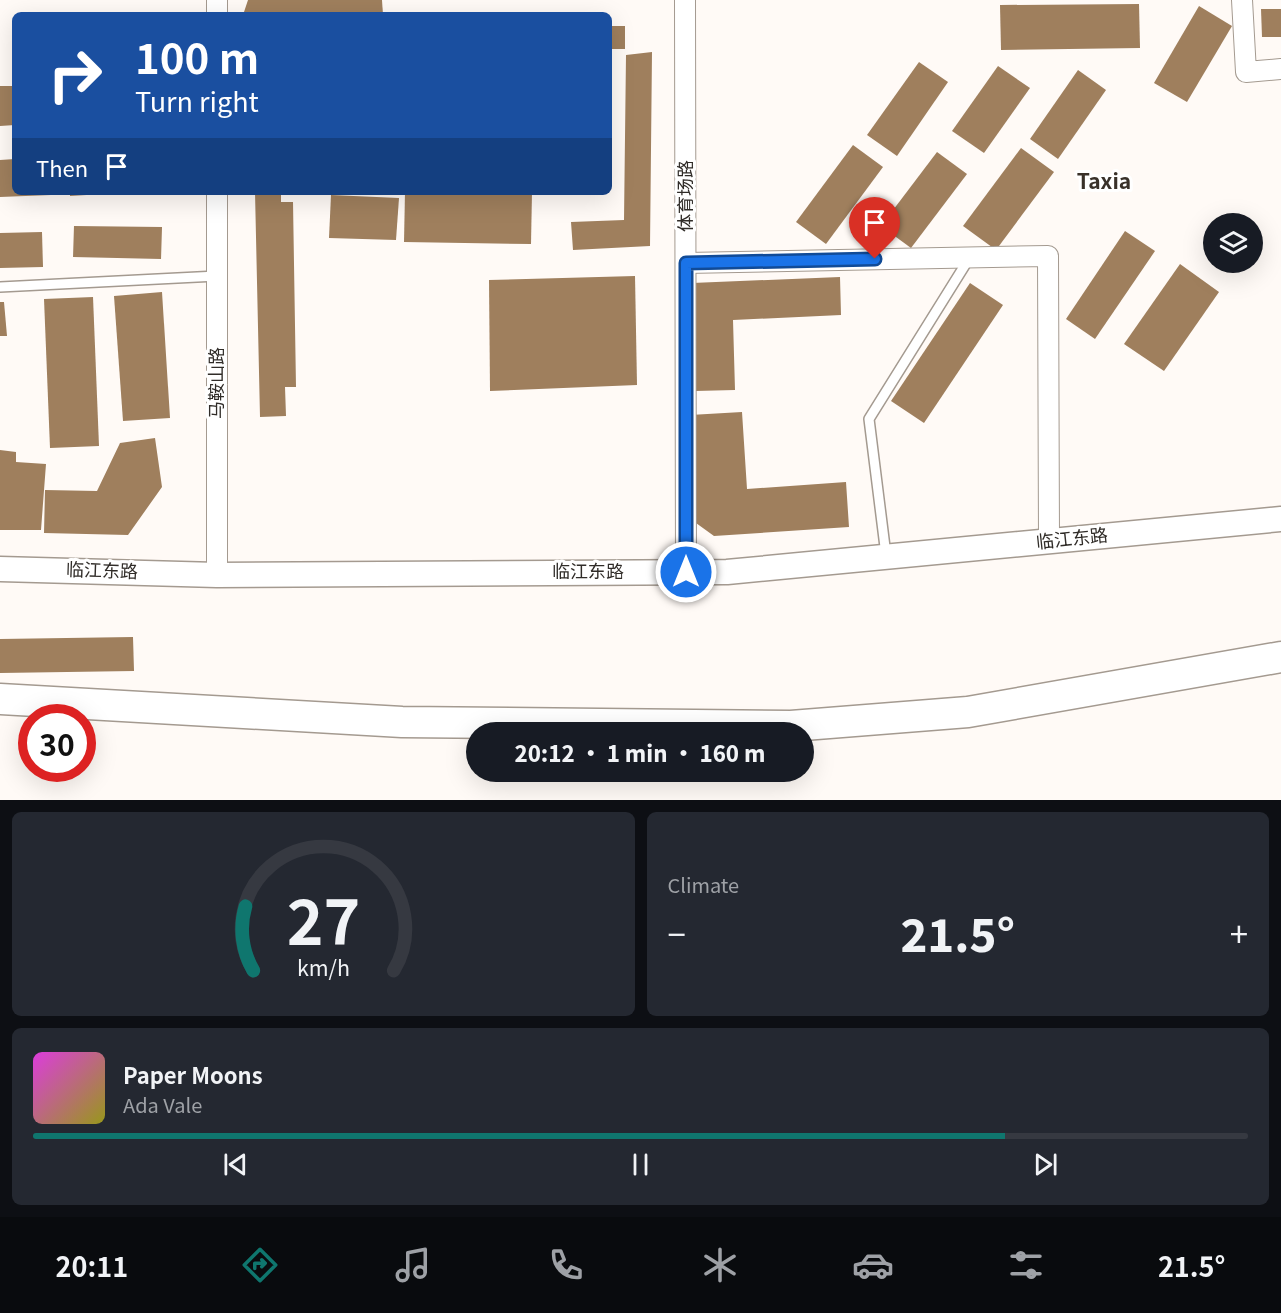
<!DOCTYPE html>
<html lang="en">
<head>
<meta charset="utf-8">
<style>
  :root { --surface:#171b24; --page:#242831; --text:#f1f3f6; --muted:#9ea1a6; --line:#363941; --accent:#0f766e }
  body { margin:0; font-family:Georgia,"Noto Sans SC",serif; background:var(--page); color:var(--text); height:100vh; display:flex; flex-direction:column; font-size:22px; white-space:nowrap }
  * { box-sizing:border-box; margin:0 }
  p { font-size:20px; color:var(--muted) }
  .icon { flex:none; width:33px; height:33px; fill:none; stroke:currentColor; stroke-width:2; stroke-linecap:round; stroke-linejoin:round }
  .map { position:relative; height:800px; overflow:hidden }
  .details { display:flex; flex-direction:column; gap:12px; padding:12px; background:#0d0f14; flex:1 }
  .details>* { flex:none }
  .guide { position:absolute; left:12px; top:12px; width:600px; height:183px; border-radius:9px; box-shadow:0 6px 24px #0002; background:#1a4fa0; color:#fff; overflow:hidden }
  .controls { position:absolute; left:1203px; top:213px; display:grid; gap:12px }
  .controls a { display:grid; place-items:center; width:60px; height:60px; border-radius:50%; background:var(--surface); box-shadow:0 6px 24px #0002; font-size:30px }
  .speed { position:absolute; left:18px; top:704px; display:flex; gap:12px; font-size:30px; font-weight:700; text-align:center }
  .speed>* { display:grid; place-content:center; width:78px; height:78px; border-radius:50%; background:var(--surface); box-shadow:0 6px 24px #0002; line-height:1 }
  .speed .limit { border:9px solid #d22; background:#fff; color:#111 }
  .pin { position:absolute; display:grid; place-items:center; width:51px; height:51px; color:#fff; margin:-62px -26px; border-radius:50% 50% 50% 0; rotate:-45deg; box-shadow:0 0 6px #0007 }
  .pin .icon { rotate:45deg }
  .me { position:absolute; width:66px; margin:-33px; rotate:0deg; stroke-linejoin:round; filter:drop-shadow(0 0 4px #0008) }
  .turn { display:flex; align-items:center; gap:21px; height:126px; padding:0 24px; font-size:27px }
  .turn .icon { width:78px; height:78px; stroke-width:2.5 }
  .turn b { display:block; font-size:42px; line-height:51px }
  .then { display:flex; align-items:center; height:57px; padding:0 24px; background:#0003; gap:12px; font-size:22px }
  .big { font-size:45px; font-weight:800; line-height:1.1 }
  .details .card { flex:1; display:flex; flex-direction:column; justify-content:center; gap:9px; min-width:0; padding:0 21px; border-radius:9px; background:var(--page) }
  .details .dial { align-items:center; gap:0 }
  .dial svg { height:156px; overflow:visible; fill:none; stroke:var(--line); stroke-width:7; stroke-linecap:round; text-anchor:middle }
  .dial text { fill:var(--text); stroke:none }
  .song { display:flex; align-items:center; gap:18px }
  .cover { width:72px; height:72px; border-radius:9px; background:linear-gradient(135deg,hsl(300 70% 55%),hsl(60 70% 35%)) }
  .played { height:6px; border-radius:3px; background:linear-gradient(90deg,var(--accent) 80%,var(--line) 80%) }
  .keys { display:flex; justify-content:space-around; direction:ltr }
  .heat { display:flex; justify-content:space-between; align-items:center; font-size:33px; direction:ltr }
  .details .tiles { flex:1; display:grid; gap:12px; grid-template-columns:1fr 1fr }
  .card:last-child { grid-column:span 2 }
  .trip { position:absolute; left:466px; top:722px; width:348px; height:60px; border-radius:30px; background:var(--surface); box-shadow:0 6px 24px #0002; font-weight:800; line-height:60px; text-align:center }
  .dock { display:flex; height:96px; justify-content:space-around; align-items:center; background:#090b0e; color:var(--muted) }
  .dock .icon { width:42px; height:42px }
  .dock .on { color:var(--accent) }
  .dock b { font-size:27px; color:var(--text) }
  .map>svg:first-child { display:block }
  .building { fill:#9f7f5d }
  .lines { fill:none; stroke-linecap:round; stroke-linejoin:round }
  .service-casing { stroke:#a49a90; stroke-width:12 }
  .minor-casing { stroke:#a49a90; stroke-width:22 }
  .tertiary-casing { stroke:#a49a90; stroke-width:27 }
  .primary-casing { stroke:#a49a90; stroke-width:33 }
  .service { stroke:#fff; stroke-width:9 }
  .minor { stroke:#fff; stroke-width:20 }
  .tertiary { stroke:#fff; stroke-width:24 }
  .primary { stroke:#fff; stroke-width:30 }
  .route-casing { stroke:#114b97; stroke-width:15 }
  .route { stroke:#1a73e8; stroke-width:10 }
  .labels { text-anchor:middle; stroke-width:6; stroke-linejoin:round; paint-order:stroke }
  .street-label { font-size:18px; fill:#302c28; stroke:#fff }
  .quarter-label { font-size:21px; font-weight:bold; fill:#393129; stroke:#fff }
</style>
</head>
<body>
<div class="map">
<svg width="1281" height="800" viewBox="0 0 1281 800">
  <rect width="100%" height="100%" fill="#fffaf6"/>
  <g class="building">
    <polygon points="248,0 382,0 383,15 243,15"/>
    <polygon points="1139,4 1140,48 1001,50 1000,5"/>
    <polygon points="1199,6 1232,26 1187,102 1154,83"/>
    <polygon points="1261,9 1281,9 1281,37 1262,37"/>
    <rect x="609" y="26" width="16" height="23"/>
    <polygon points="652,52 650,246 573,250 571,222 624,220 626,55"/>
    <polygon points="919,62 948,82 897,156 867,135"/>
    <polygon points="998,66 1030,88 984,153 952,131"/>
    <polygon points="1078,70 1106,90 1058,159 1030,139"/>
    <polygon points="0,86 15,86 15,125 0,126"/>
    <polygon points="853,145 883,167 826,244 796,222"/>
    <polygon points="1021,148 1054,172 996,250 963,226"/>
    <polygon points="937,152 967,174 911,248 881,226"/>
    <polygon points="15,159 15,192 51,192 51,195 0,197 0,160"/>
    <polygon points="70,192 103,192 103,194 70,196"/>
    <polygon points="255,192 281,192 281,202 293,202 296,387 285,387 286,416 260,417"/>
    <polygon points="405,192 532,192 531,244 404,242"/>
    <polygon points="331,195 399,198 396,240 329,238"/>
    <polygon points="74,226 162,227 161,259 73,257"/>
    <polygon points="1125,231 1155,251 1095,339 1066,319"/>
    <polygon points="42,232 43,267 0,268 0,233"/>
    <polygon points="1180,264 1219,292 1164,371 1124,344"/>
    <polygon points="635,276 637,385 490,391 489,280"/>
    <polygon points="840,277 841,315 733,320 735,390 695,391 692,283"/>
    <polygon points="970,283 1003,305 924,423 891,401"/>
    <polygon points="162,292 170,418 123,421 114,296"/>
    <polygon points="93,297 99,446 50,448 44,299"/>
    <polygon points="0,302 4,302 7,336 0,336"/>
    <polygon points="742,412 747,489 846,482 849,527 714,536 696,523 690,415"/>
    <polygon points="155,438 162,487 128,535 44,533 45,490 97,491 120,443"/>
    <polygon points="0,450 16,452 16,462 46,464 41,530 0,530"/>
    <polygon points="133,637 134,671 0,673 0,639"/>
  </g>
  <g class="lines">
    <g class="service-casing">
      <g id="service">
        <polyline points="0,287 217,276"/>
        <polyline points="886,555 869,419 970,257"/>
      </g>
    </g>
    <g class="minor-casing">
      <g id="minor">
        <polyline points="685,0 686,572"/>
        <polyline points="1242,0 1246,72 1281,69"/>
        <polyline points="217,15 217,0"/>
        <polyline points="217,192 217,575"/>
        <polyline points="686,263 1048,256 1049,541"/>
      </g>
    </g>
    <g class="tertiary-casing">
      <polyline id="tertiary" points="0,569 217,575 727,572 1281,519"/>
    </g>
    <g class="primary-casing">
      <polyline id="primary" points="0,699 402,722 791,726 968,712 1281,657"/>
    </g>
    <use href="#service" class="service"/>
    <use href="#minor" class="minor"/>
    <use href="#tertiary" class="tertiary"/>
    <use href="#primary" class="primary"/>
  </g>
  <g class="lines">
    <g class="route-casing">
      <polyline id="route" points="686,572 686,263 875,259"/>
    </g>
    <use href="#route" class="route"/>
  </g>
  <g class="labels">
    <g class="street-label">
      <text transform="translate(686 196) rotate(-90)" y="6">体育场路</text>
      <text transform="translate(217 383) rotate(-90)" y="6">马鞍山路</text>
      <text transform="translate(1072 539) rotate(-6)" y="6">临江东路</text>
      <text transform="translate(102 571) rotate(2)" y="6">临江东路</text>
      <text x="588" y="578">临江东路</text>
    </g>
    <g class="quarter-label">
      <text x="1104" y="189">Taxia</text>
    </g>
  </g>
</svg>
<div class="controls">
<a><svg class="icon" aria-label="layers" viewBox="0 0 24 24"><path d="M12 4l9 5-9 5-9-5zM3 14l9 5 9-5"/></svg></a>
</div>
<div class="speed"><div class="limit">30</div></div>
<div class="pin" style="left:875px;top:259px;background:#d93025"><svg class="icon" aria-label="arrive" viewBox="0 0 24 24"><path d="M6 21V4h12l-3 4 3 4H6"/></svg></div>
<svg class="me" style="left:686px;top:572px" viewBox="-20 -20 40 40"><circle r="17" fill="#1a73e8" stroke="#fff" stroke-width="3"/><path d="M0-11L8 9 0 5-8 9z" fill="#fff"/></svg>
<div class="trip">20:12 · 1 min · 160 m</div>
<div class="guide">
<div class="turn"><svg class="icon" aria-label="right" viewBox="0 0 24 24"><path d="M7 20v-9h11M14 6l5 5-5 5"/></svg><div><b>100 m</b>Turn right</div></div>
<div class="then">Then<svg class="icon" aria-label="arrive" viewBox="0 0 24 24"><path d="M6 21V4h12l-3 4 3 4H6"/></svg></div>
</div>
</div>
<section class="details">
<div class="tiles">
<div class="card dial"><svg viewBox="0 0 100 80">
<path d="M14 69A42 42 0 1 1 86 69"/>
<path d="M14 69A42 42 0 0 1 10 36" stroke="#0f766e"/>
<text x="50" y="56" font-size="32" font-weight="700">27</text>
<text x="50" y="72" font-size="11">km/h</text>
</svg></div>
<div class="card"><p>Climate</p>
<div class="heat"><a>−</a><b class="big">21.5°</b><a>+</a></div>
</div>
<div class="card">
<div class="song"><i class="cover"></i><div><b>Paper Moons</b><p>Ada Vale</p></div></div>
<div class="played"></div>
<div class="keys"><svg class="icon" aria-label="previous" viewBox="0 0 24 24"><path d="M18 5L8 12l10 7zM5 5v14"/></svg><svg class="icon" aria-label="pause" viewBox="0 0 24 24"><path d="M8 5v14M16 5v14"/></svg><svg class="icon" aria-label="next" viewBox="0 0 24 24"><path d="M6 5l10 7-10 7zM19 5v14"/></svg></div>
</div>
</div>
</section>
<nav class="dock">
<b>20:11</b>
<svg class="icon on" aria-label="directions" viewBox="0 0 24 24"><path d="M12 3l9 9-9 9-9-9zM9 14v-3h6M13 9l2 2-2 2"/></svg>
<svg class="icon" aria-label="music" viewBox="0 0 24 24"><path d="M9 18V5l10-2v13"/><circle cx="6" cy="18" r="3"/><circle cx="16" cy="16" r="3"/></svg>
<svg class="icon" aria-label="phone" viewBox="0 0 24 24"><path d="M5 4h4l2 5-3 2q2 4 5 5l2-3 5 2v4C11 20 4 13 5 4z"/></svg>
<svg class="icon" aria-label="climate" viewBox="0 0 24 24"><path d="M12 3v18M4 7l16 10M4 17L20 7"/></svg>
<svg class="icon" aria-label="car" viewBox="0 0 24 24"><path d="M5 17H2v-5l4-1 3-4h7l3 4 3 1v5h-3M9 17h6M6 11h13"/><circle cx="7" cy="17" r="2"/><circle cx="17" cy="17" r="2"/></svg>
<svg class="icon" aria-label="filters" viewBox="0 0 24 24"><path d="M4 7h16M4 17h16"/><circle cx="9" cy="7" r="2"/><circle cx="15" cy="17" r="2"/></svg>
<b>21.5°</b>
</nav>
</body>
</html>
